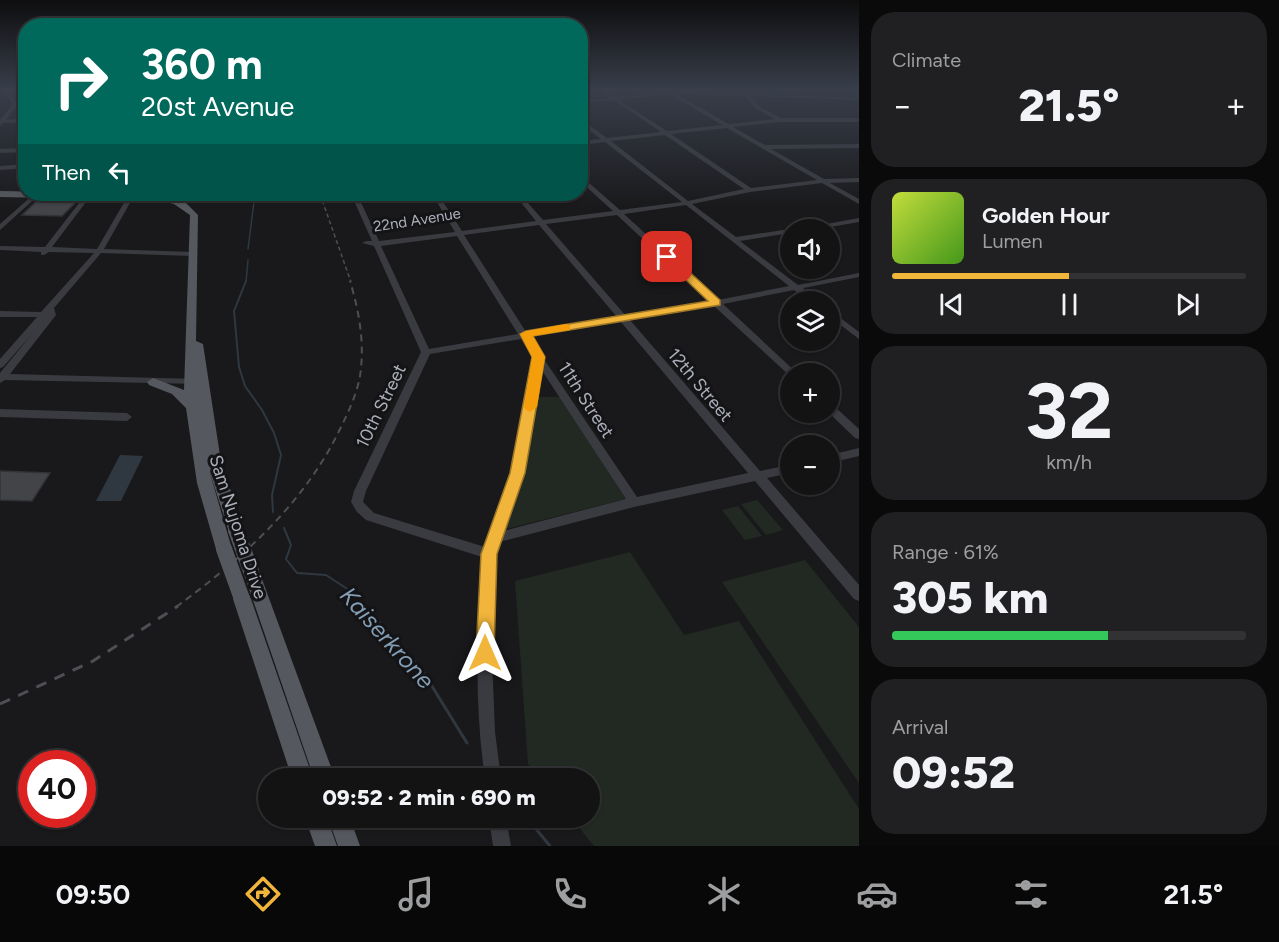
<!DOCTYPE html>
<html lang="en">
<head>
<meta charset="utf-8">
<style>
  :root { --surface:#131314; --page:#202022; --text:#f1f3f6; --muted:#9d9ea0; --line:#323234; --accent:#f1b53b }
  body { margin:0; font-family:Figtree,sans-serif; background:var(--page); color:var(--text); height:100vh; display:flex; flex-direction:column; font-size:22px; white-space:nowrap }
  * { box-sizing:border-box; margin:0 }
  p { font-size:20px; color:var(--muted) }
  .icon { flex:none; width:33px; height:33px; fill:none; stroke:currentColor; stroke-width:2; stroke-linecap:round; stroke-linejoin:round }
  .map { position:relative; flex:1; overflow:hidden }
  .drawer { display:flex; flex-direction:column; gap:12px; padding:12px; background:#0a0a0b; width:420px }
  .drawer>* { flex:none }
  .guide { position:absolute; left:18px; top:18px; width:570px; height:183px; border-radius:24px; box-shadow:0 2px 4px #0004,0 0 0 2px var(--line); background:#00695c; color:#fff; overflow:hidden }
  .tools { position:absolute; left:780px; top:219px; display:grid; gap:12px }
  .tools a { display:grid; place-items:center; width:60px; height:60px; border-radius:50%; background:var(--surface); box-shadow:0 2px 4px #0004,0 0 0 2px var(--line); font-size:30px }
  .speed { position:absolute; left:18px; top:750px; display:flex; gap:12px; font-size:30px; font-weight:700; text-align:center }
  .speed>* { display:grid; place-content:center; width:78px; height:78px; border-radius:50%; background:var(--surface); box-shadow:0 2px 4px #0004,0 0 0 2px var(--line); line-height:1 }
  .speed .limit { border:9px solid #d22; background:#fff; color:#111 }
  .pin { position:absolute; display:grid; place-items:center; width:51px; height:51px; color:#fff; margin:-26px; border-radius:12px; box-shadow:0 3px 9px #0006 }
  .me { position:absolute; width:66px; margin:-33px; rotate:0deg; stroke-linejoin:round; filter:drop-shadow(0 0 4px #0008) }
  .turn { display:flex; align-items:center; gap:21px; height:126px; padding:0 24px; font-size:27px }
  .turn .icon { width:78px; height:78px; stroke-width:2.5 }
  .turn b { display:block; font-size:42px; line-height:51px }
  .then { display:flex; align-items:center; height:57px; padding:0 24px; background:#0003; gap:12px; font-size:22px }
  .big { font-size:45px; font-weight:800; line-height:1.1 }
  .drawer .tile { flex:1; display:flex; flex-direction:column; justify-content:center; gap:9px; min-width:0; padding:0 21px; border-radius:24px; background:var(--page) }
  .drawer .dial { align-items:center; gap:0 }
  .dial b { font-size:78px; line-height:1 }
  .song { display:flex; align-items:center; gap:18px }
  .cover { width:72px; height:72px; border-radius:9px; background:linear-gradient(135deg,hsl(70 70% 55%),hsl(100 70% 35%)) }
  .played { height:6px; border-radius:3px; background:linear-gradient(90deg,var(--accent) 50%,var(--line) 50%) }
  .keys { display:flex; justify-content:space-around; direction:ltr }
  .heat { display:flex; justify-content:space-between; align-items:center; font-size:33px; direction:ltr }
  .charge { height:9px; border-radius:4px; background:linear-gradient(90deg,#34c759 61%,var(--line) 0) }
  .trip { position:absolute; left:258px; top:768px; width:342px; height:60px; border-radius:30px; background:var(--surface); box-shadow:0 2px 4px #0004,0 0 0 2px var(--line); font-weight:800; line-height:60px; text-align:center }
  .menu { display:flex; height:96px; justify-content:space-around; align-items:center; background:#080808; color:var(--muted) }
  .menu .icon { width:42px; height:42px }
  .menu .current { color:var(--accent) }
  .menu b { font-size:27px; color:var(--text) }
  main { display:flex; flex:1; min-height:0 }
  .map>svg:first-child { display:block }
  .green { fill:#212922 }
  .water { fill:#2f3840 }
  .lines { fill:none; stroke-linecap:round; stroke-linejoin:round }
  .stream-far2 { stroke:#2f3840; stroke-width:1.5 }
  .stream-far1 { stroke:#2f3840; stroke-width:2 }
  .stream { stroke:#2f3840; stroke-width:3 }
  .building { fill:#434448; stroke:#333337; stroke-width:1.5 }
  .minor { fill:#3a3b40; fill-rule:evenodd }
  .major { fill:#56585f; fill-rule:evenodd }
  .rail-far2 { stroke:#4d4f55; stroke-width:1.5; stroke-dasharray:4 3; stroke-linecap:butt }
  .rail-far1 { stroke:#4d4f55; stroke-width:2; stroke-dasharray:7 5; stroke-linecap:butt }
  .rail { stroke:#4d4f55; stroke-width:3; stroke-dasharray:11 9; stroke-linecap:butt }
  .major-bridge { stroke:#56585f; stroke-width:16 }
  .route { fill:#f1b53b; stroke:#9d7626; stroke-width:1.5 }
  .slow { fill:#f59e0b }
  .labels { text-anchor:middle; stroke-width:6; stroke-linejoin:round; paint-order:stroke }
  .far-street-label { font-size:15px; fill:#acb0bb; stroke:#141416 }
  .street-label { font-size:18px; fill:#acb0bb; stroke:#141416 }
  .near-water-label { font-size:24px; font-style:italic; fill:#839eb5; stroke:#141416 }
</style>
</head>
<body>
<main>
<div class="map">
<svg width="859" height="846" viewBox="0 0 859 846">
  <rect width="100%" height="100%" fill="#19191b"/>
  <g class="green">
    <polygon points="537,397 560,397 626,499 506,529"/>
    <polygon points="757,500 783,530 766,535 741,504"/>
    <polygon points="738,506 762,536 745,540 722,510"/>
    <polygon points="630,552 684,635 739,621 859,809 859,846 594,846 571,818 590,818 590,778 539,778 528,764 515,581"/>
    <polygon points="805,560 859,627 859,783 722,582"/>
  </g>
  <polygon class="water" points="120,455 143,456 121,501 96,501"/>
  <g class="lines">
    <g class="stream-far2">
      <polyline points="248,249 255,194"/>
      <polyline points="246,282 248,260"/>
    </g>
    <g class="stream-far1">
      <polyline points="246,281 234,311 239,367 245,386 262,410 274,433 281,455 272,495 273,512"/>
      <polyline points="284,528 291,545 286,559 297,573 326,575 352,592 366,607"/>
    </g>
    <g class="stream">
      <polyline points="364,606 422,670 467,743"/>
      <polyline points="527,818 550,846"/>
    </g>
  </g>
  <g class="building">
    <polygon points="38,200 77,201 62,216 22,215"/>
    <polygon points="0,471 50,473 32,501 0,500"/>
  </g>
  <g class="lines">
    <g class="minor">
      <polygon points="3,90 7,90 18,104 6,120 26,118 26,122 3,123 0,126 0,120 13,104"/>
      <path d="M600 90H605L616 97 680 91 742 93 741 91 743 90 748 93 859 98V100L750 96 759 106 781 118H859V122H780L733 127 765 145 859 144V148L771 149 824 179 859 178V182L830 183 859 199V204L822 183 750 192 692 204 736 237 790 229H793L790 230V233L740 241 798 285 859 273V277L803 288 819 302H809L794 290 723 304 798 374H790V376L714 306 630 320 760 471 790 465V473L767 478 859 585V601L854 599 755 481 634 507 499 542 495 554 491 633 495 732 501 778H485C474 705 477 631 482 557L366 520 357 512 351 502 354 491 421 352 374 246 362 243 366 241H372L351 194H357L379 241 455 232 432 194H438L462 231 536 221 514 194H520L543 220 613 211 580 181V175L620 210 682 202 605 142 580 145V141L601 139 580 123V119L607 138 661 132 614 100 580 103V100L610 98ZM670 94 722 125 667 131 619 100ZM676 94 745 96 755 108 775 119 729 124ZM727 128 817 180 751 188 671 134ZM665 135 744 189 688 201 611 141ZM686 205 789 286 718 300 624 214ZM617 215 710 302 626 316 546 224ZM539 225 617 317 526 332 464 235ZM457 236 518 334 429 349 381 246ZM621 322 748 473 637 497 529 337ZM521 339 533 358 511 473 485 547 374 513 363 502 366 491 430 354ZM541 369 626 499 503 531 523 473Z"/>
      <polygon points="26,148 26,152 0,153 0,149"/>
      <polygon points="26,164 26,168 0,170 0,166"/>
      <polygon points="34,194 40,194 0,230 0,224"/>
      <polygon points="86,194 92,194 52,247 97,249 129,194 135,194 104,249 193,252 197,254 193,256 101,253 54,308 56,315 10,374 198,379 201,380 203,382 201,384 5,380 0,383 0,373 32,334 3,367 0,368 0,359 37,317 0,317 0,311 41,312 94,253 49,252 44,255 41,255 41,252 0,250 0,246 45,247"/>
      <polygon points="859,218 859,222 813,230 794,230"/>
      <polygon points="830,310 859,332 859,339 830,317"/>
      <polygon points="830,404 834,406 859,429 859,439 855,438 828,412"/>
      <polygon points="0,409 127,413 132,417 127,421 0,417"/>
      <polygon points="859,448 859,456 830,463 830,455"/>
      <polygon points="489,818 506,818 511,846 493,846"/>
    </g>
    <g class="major">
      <polygon points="0,191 157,194 185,202 198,215 196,341 203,344 221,462 244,530 242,535 236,537 230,535 209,470 232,549 230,554 224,556 218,554 216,549 197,483 186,408 172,394 149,385 147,382 153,378 184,390 190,215 174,204 157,200 0,197"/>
      <polygon points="251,564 257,566 259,571 335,778 314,778 243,571 245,566"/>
      <polygon points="242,591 248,593 251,599 313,778 292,778 233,599 236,593"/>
      <polygon points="305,818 327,818 337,846 315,846"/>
      <polygon points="328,818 350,818 360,846 338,846"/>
    </g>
    <polyline class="rail-far2" points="320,194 351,282"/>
    <path class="rail-far1" d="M176 607C243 558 305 503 341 427 349 411 357 393 360 376 365 343 359 311 350 281"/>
    <polyline class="rail" points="0,704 93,661 178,606"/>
    <g class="major-bridge">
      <polyline points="236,530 251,571"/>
      <polyline points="224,549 242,599"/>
    </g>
  </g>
  <linearGradient id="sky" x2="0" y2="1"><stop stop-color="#0e0e0f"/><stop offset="0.43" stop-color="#383e4a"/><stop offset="1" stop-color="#383e4a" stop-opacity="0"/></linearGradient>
  <rect width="859" height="208" fill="url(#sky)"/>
  <polygon class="route" points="664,255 671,255 720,300 720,305 533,336 545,357 525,473 497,554 494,653 492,659 485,662 478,659 476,653 481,554 510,473 532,357 520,334 526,331 708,301 664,259"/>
  <polygon class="slow" points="566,324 570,325 570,330 533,336 545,357 537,407 530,412 526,410 524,407 532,357 520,334 526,331"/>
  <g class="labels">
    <g class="far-street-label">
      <text transform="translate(417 220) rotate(-9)" y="5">22nd Avenue</text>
    </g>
    <g class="street-label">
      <text transform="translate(700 385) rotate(50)" y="6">12th Street</text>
      <text transform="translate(586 400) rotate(57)" y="6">11th Street</text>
      <text transform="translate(381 406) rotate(-64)" y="6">10th Street</text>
      <text transform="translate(238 527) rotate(72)" y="6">Sam Nujoma Drive</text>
    </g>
    <g class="near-water-label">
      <text transform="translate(387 638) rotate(48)" y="8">Kaiserkrone</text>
    </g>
  </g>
</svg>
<div class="tools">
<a><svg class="icon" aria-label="sound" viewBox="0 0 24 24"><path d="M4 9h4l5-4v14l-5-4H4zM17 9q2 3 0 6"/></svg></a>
<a><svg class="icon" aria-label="layers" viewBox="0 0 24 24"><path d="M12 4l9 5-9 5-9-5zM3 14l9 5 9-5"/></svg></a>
<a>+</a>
<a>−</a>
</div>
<div class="speed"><div class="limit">40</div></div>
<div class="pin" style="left:667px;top:257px;background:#d93025"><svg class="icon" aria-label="arrive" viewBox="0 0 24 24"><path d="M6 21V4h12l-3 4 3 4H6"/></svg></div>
<svg class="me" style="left:485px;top:653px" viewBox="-20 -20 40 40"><path d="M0-17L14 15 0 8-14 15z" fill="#f1b53b" stroke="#fff" stroke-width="4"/></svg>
<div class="trip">09:52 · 2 min · 690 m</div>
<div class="guide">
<div class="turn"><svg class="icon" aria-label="right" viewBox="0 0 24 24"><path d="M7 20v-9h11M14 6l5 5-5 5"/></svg><div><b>360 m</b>20st Avenue</div></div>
<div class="then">Then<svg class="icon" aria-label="left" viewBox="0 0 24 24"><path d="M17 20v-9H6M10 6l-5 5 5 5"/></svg></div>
</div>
</div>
<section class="drawer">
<div class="tile"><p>Climate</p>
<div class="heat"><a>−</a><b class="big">21.5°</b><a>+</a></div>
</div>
<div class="tile">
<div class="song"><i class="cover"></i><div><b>Golden Hour</b><p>Lumen</p></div></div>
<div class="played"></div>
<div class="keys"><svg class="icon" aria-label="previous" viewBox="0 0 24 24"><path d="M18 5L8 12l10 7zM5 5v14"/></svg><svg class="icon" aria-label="pause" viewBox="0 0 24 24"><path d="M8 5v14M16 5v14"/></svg><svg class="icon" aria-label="next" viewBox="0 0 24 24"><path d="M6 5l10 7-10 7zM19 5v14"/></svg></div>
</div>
<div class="tile dial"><b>32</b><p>km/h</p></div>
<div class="tile"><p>Range · 61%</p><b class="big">305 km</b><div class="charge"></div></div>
<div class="tile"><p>Arrival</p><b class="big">09:52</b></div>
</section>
</main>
<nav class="menu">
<b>09:50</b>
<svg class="icon current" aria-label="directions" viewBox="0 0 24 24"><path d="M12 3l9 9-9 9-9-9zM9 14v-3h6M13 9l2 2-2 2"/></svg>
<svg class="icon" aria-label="music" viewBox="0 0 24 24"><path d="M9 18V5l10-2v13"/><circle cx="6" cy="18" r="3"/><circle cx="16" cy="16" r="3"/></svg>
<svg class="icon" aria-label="phone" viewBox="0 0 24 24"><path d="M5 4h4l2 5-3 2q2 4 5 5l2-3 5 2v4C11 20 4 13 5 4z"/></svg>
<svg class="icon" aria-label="climate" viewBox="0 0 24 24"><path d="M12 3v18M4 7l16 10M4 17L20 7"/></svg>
<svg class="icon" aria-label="car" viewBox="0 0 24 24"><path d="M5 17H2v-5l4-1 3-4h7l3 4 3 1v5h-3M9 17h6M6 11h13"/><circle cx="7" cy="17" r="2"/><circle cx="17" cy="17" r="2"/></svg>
<svg class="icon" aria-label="filters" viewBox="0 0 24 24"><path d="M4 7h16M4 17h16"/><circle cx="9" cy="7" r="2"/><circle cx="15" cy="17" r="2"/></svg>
<b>21.5°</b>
</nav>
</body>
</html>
